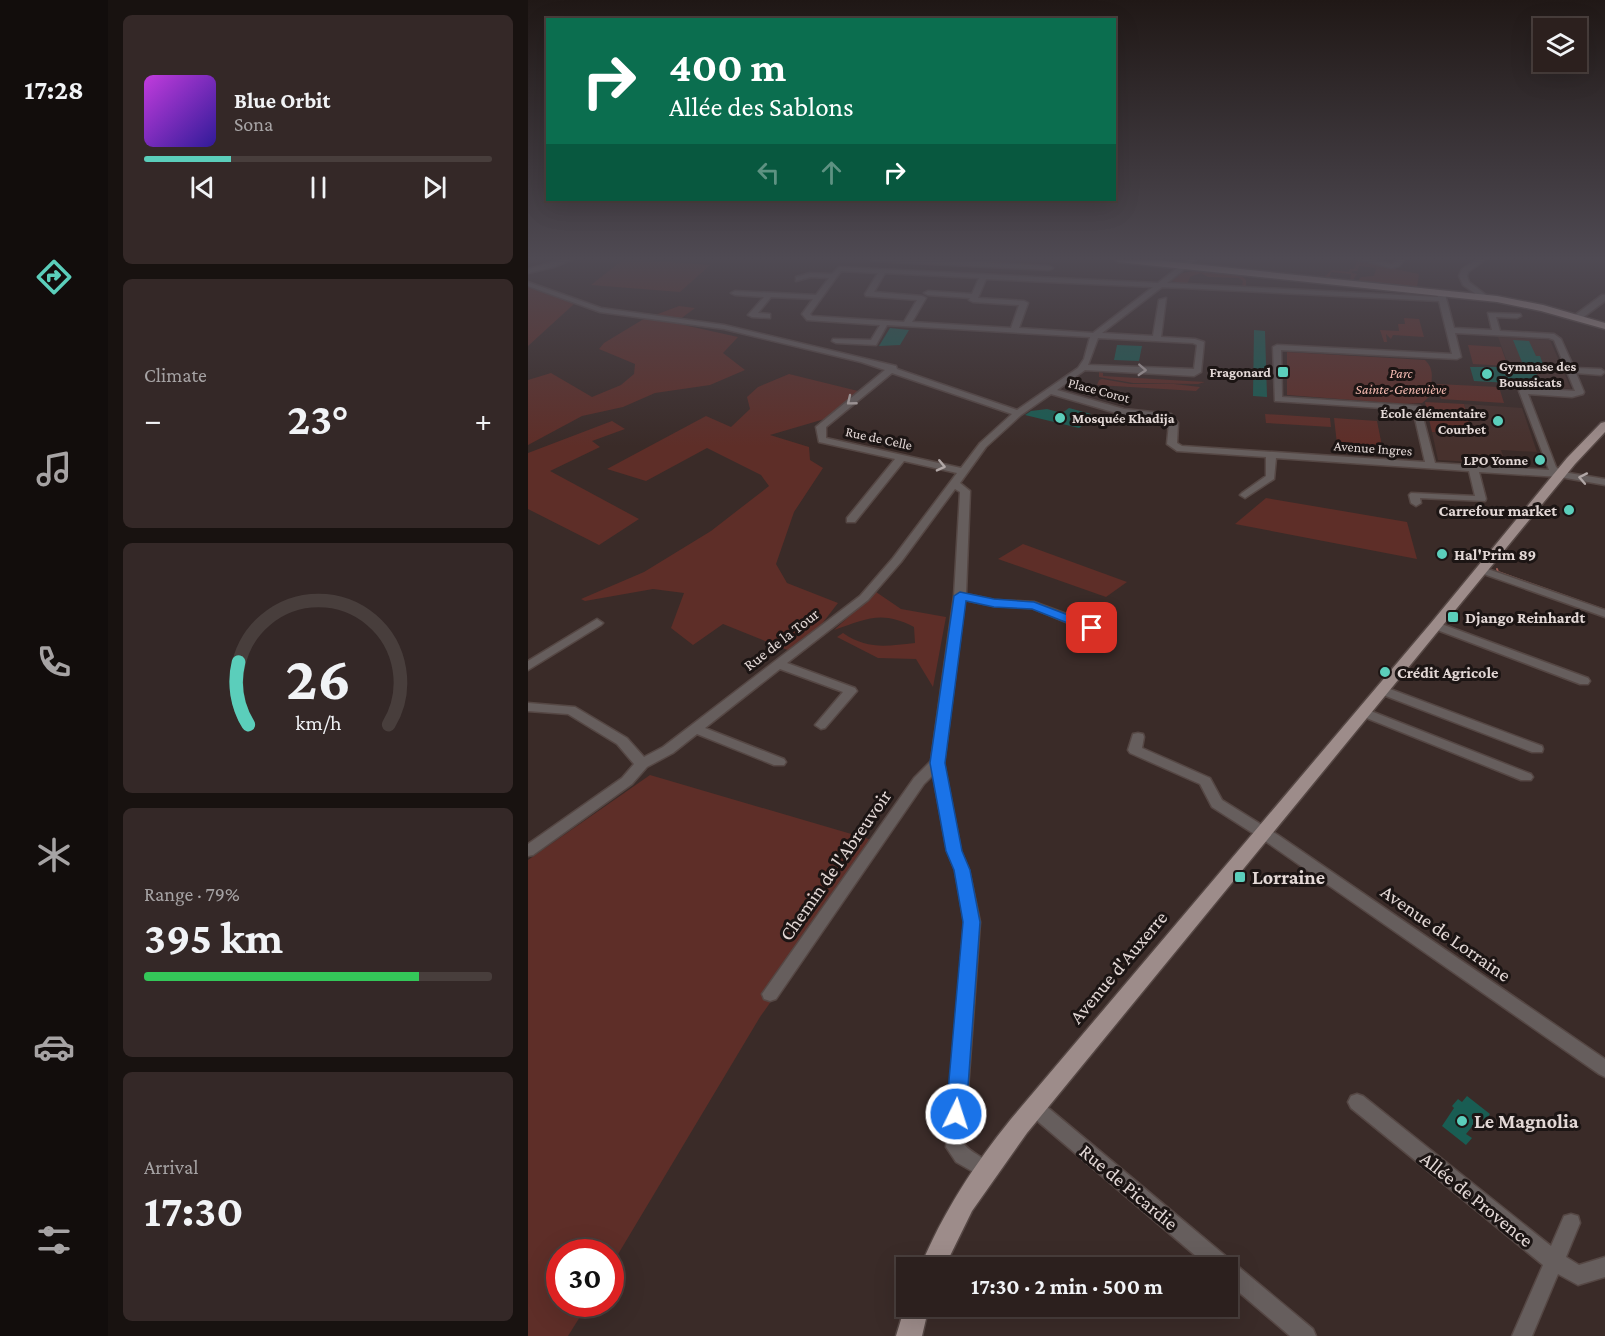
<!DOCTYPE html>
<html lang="en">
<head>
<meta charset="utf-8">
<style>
  :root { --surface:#2c201e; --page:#342827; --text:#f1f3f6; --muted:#a6a3a4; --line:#483e3c; --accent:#5bcebb }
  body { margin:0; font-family:"Crimson Pro",serif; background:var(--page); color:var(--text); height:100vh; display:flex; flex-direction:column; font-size:22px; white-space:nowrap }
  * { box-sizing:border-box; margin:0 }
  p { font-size:20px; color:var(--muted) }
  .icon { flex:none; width:33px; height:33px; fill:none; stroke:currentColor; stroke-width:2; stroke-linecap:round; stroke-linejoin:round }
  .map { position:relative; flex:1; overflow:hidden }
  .panel { display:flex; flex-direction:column; gap:15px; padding:15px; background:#181210; width:420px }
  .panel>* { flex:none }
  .banner { position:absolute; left:18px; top:18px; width:570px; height:183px; border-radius:0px; box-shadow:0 6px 24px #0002,0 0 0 2px var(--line); background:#0b6e4f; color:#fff; overflow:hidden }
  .buttons { position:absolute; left:1005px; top:18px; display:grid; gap:12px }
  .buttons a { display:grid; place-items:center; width:54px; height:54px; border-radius:0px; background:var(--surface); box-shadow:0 6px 24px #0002,0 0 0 2px var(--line); font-size:30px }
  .speed { position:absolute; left:18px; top:1239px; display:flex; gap:12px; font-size:30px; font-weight:700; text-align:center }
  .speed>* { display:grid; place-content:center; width:78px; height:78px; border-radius:50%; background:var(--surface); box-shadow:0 6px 24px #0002,0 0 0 2px var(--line); line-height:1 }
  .speed .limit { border:9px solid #d22; background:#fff; color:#111 }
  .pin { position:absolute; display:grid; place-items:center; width:51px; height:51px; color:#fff; margin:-26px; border-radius:12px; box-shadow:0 3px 9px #0006 }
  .me { position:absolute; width:66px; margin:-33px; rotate:4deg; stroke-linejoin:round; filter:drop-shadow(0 0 4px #0008) }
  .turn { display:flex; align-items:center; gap:21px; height:126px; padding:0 24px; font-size:27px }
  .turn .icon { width:78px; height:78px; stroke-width:2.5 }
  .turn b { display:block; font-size:42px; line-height:51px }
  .lanes { display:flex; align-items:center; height:57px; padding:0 24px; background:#0003; justify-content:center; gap:30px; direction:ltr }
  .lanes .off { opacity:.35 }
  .big { font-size:45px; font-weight:700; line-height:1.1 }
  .panel .widget { flex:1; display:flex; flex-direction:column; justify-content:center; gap:9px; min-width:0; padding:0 21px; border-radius:9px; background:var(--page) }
  .panel .dial { align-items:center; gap:0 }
  .dial svg { height:156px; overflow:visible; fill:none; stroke:var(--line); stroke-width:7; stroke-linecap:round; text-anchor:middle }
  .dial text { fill:var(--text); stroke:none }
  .song { display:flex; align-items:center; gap:18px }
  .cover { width:72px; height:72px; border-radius:9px; background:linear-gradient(135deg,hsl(290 70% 55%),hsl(250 70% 35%)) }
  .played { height:6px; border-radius:3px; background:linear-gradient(90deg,var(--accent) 25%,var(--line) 25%) }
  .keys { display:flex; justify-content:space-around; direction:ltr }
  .heat { display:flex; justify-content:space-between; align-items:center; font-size:33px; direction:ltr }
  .charge { height:9px; border-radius:4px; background:linear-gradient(90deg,#34c759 79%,var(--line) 0) }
  .trip { position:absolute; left:368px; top:1257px; width:342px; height:60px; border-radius:0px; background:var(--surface); box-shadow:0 6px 24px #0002,0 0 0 2px var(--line); font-weight:700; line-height:60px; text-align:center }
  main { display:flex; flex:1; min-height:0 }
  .tab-bar { display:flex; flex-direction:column; width:108px; justify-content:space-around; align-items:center; background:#120d0c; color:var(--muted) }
  .tab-bar .icon { width:42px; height:42px }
  .tab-bar .on { color:var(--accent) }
  .tab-bar b { font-size:27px; color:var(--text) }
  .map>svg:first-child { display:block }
  .built { fill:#47312d }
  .green { fill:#5e2e28 }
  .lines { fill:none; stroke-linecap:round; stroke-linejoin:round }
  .stream { stroke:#9c5c53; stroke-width:2 }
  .building { fill:#195d53 }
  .minor-casing { stroke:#554744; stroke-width:3 }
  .major-casing { stroke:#554744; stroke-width:3 }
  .minor { fill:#665e5d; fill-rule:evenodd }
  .major { fill:#9d8c8a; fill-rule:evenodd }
  .oneway { stroke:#b1a7a6 }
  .route { fill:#1a73e8; stroke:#114b97; stroke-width:1.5 }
  .poi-dot { fill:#5bcebb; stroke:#1c1514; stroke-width:2 }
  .labels { text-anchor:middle; stroke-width:6; stroke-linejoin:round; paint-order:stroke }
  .far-poi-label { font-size:14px; font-weight:bold; fill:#e3d8d6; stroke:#1c1514; text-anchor:end }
  .far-park-label { font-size:14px; font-style:italic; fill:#f3b9b0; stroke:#1c1514 }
  .far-street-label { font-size:14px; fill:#e3d8d6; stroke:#1c1514 }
  .poi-label { font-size:16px; font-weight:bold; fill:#e3d8d6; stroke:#1c1514; text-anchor:start }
  .street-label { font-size:16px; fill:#e3d8d6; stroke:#1c1514 }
  .near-street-label { font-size:20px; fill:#e3d8d6; stroke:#1c1514 }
  .near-poi-label { font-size:20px; font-weight:bold; fill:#e3d8d6; stroke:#1c1514; text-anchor:start }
</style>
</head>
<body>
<main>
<nav class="tab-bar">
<b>17:28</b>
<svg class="icon on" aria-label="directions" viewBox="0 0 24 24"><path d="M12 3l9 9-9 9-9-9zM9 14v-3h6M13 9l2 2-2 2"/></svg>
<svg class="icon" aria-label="music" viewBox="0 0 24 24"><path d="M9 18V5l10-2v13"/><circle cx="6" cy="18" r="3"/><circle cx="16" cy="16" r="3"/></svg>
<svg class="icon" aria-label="phone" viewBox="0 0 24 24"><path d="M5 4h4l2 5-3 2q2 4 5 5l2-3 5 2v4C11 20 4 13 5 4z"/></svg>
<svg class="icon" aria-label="climate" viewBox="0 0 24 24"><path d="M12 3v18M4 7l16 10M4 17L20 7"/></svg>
<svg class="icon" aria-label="car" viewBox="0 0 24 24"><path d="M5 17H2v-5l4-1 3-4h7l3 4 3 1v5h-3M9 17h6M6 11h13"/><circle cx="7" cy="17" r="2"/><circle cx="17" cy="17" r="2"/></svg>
<svg class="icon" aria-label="filters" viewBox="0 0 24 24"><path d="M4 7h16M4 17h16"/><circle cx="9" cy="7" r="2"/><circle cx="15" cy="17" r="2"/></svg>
</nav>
<section class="panel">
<div class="widget">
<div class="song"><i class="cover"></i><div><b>Blue Orbit</b><p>Sona</p></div></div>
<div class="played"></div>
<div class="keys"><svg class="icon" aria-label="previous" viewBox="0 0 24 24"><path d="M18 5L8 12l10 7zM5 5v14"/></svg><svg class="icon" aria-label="pause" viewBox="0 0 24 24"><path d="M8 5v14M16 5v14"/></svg><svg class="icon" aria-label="next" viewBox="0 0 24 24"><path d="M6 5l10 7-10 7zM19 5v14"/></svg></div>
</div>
<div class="widget"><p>Climate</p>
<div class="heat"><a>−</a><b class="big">23°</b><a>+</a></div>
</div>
<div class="widget dial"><svg viewBox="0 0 100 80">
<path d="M14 69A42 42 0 1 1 86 69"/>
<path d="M14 69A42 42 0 0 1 9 37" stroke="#5bcebb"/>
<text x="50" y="56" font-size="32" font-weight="700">26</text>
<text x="50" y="72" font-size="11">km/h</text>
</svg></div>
<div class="widget"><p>Range · 79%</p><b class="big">395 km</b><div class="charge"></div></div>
<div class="widget"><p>Arrival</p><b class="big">17:30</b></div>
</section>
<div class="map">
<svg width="1077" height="1336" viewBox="0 0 1077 1336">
  <rect width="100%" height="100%" fill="#3a2b28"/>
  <g class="built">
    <polygon points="970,337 1022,340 1043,389 988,386"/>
    <polygon points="936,404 994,408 1009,452 973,450 978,464 910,460 904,432 945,434"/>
  </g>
  <g class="green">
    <polygon points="96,259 102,259 182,265 152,292 63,285"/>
    <polygon points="829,261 891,274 889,287 830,281 833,277 846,276 848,268 831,266 829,271 824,271 824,273 829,274 825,280 822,280 823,274 803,272 801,279 795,278 804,270 821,272 822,269 826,269"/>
    <polygon points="670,270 713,275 718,280 718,286 714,286 715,281 711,278 680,277 673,273 662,277 659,285 644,281 654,273"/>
    <polygon points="3,285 46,304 0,346 0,287"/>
    <polygon points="151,306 167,308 147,323 210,337 195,353 217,370 182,385 127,393 95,407 54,416 0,445 0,380 23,373 64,397 93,385 106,374 107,364 71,349 76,343 114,320"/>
    <polygon points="876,318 891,319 896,337 865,335 863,339 858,334 859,342 856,342 852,330 871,331 870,324 877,324"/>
    <polygon points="940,345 973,347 980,366 945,364"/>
    <path d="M759 352 897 360C908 370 903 383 901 397L894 403 877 404 759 395Z"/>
    <polygon points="571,372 575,373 575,376 677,382 670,384 605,383 571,377"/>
    <polygon points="261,374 330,391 300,418 242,435 281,447 282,460 295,468 266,512 248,564 259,583 310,603 286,634 262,651 195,624 165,645 143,628 156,593 125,589 57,601 53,599 116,572 183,531 241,486 233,475 179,448 118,481 79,469 178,416 203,427 222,409 219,397 230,387"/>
    <polygon points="574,379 603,384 646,384 672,387 668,391 569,385 571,380"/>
    <polygon points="909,384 971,387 976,403 913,399"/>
    <polygon points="897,402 936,404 945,434 904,432"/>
    <polygon points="737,414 802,418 803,427 738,423"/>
    <polygon points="806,418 849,421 854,446 809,444"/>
    <polygon points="84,421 97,429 64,441 72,447 22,471 111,519 71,545 0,509 0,453"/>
    <polygon points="738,498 879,522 889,559 707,524"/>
    <polygon points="495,544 599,582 578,597 470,559"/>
    <path d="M348 592 373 609 418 617 405 687 388 659 350 658 309 637 315 633C340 650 358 646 387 643L386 627C353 610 339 619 306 630Z"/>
    <polygon points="122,775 354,843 232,1017 83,1266 82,1252 32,1252 32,1304 60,1304 40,1336 0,1336 0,860"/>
  </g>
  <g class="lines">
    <polyline class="stream" points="969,569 970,572 1077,610"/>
  </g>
  <g class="building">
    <polygon points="362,328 381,330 372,345 351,346"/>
    <polygon points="726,330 737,331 739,397 725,396"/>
    <polygon points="985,340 1001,341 1008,356 1012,356 1015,364 1004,363 1013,385 946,381 942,367 996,367"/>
    <polygon points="589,345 614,346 611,361 586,360"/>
    <polygon points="541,408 563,414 555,421 559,422 551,428 497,415 503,411 519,409 534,413"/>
    <polygon points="939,1096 962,1114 957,1121 952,1117 938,1134 944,1138 938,1145 914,1126 926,1108 924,1106 930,1099 934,1102"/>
  </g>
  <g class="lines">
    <g class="minor-casing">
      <g id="minor">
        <polygon points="35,259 45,259 26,267 0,273 0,269"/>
        <polygon points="342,259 390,259 521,266 525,268 521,270 345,261"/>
        <path d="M661 259H669L639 283 910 297 909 294 913 292 917 294 926 328 964 330 960 313 992 314 993 316 989 318 968 317 972 331 1026 334 1033 339 1046 368 1073 369 1077 372 1073 375 1048 373 1056 392 1055 394 1044 397 1000 394 1028 467 1035 472 1077 479V485L1032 477 951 472 958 499 957 501 892 498 893 503 888 506 883 503 881 495 883 493 947 496 941 471 748 458 746 479 717 498 712 495 714 493 738 476V457L649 451 639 444 641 423 637 418 595 415 523 394 493 415 458 447 432 483 442 491 438 594 466 600 506 602 568 625 570 628 568 631H560L504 608 466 606 437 600 416 763 433 851 441 870 452 922 436 1144C444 1155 460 1157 465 1169L462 1175 456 1178 428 1162 418 1147 436 922 427 870 419 851 405 775 396 784 248 999 242 1001 236 999 234 994 386 778 403 761 426 596 432 492 427 489 373 562 340 600 259 663 327 688 329 691 297 728 293 729 287 725 315 692 252 669 177 728 256 759 258 762 256 765H246L169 734 145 753 119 767 104 784 5 855 0 856V844L94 778 106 764 89 744 40 714 0 711V703L47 707 99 738 116 757 135 747 332 596 365 558 429 473 376 461 327 522H319V518L367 459 291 442 288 427 357 370 333 362 196 329 72 312 0 286V282L73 308 196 325 368 366 369 369 489 410 550 368 556 359 562 337 359 325 348 345 308 343 304 341 305 339 343 340 352 325 279 320 274 314 285 299 243 297 230 313 242 314V318L224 317 220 315 236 297 207 295 203 293 207 291 288 295 301 278 283 277 268 281V277L282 273 304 274 311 267 630 283ZM313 271 350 273 337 294 338 296 389 300 376 322 284 316 282 314ZM357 273 451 278 444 294 400 291 396 293 400 295 442 298 441 300 445 302 491 305 483 328 384 322 398 298 394 296 346 292ZM458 279 625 287 565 333 491 328 500 303 496 301 450 298ZM634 287 911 301 924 354 749 345 745 347 747 401 885 410 897 462 654 446 649 443 650 423 643 414 596 409 529 390 557 370 666 376 673 372 676 342 667 339 633 337 638 298 631 300 625 336 574 333ZM927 333 1021 338 1026 340 1047 391 995 388 991 391 1021 470 907 463 892 406 754 397 753 350 929 359 933 357ZM570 338 665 343 669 345 666 369 560 365ZM364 373 484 414 452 443 433 468 298 438V427Z"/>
        <polygon points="828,259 842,259 864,264 870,259 877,259 871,266 864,268"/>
        <polygon points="950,259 958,259 940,272 939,276 941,282 958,295 959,297 955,299 935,285 931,276 934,269"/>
        <polygon points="1074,295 1077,295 1077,301 1053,319 1047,319 1047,315"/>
        <polygon points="954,567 1077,610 1077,617 950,572 949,570 950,568"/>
        <polygon points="69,619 75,623 73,625 0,670 0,661"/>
        <polygon points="908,622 1060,678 1062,681 1060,684 1052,684 904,628 902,626 904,624"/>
        <polygon points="854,686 1014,746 1015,749 1014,752 1004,752 850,693 848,690 850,687"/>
        <polygon points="835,708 1003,774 1005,777 1003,780 993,780 831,715 829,712"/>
        <polygon points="610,733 615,734 616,737 614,748 682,778 694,800 750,835 1077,1059 1077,1077 1071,1074 740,843 684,807 672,784 602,753 600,750 605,734"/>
        <polygon points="829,1094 835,1096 1023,1246 1036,1216 1043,1214 1050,1216 1052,1223 1038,1257 1051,1265 1077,1257 1077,1277 1050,1285 1030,1274 1004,1336 984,1336 1015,1265 823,1108 820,1102 823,1096"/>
        <polygon points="506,1099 512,1101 785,1329 788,1336 762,1336 699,1282 699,1268 682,1268 500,1113 497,1107 500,1101"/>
      </g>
    </g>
    <g class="major-casing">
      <g id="major">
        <polygon points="586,259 617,259 969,296 1015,305 1077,323 1077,329 1013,311 969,302 590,262"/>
        <path d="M1077 422V432L1047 464 499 1133 444 1211 416 1268H392C415 1212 446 1165 483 1119L903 623 1039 458 1073 423Z"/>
        <polygon points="378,1303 378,1306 401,1306 394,1336 368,1336"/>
      </g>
    </g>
    <use href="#minor" class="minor"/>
    <use href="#major" class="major"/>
  </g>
  <defs><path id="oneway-chevron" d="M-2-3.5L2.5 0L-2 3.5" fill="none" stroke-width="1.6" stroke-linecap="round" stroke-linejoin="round" transform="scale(1.5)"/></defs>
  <g class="oneway">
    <use href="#oneway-chevron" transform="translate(614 370) rotate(3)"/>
    <use href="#oneway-chevron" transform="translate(323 401) rotate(141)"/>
    <use href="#oneway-chevron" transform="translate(413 466) rotate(13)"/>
    <use href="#oneway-chevron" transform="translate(1055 478) rotate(-169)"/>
  </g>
  <linearGradient id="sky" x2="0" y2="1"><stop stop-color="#201816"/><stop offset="0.58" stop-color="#4f4a53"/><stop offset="1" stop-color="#4f4a53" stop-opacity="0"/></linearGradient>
  <rect width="1077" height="446" fill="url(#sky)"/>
  <polygon class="route" points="432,592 466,599 506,602 569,626 571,628 564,633 560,631 504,609 466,607 438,601 417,763 434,851 442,870 452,922 438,1114 435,1121 428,1123 421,1121 418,1114 435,922 426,870 418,851 402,763 426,596"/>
  <g class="poi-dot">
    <rect x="749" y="366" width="12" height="12" rx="3"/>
    <circle cx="959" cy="374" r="6"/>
    <circle cx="532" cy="418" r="6"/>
    <circle cx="970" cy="421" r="6"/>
    <circle cx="1012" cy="460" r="6"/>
    <circle cx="1041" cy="510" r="6"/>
    <circle cx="914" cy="554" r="6"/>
    <rect x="919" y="611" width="12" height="12" rx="3"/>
    <circle cx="857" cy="672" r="6"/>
    <rect x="706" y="871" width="12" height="12" rx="3"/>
    <circle cx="934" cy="1121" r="6"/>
  </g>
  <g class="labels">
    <g class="far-poi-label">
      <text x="971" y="371" text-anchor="start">Gymnase des<tspan x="971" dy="16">Boussicats</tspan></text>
      <text x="743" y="377">Fragonard</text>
      <text x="958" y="418">École élémentaire<tspan x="958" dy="16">Courbet</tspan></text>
      <text x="544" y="423" text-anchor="start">Mosquée Khadija</text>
      <text x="1000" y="465">LPO Yonne</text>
    </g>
    <g class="far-park-label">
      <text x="873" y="378">Parc<tspan x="873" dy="16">Sainte-Geneviève</tspan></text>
    </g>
    <g class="far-street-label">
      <text transform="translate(571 390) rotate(15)" y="5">Place Corot</text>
      <text transform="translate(351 438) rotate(12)" y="5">Rue de Celle</text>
      <text transform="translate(845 448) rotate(4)" y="5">Avenue Ingres</text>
    </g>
    <g class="poi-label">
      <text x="1029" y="516" text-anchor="end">Carrefour market</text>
      <text x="926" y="560">Hal'Prim 89</text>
      <text x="937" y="623">Django Reinhardt</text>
      <text x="869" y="678">Crédit Agricole</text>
    </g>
    <g class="street-label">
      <text transform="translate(253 639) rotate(-38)" y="6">Rue de la Tour</text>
    </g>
    <g class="near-street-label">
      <text transform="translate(307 865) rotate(-55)" y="7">Chemin de l'Abreuvoir</text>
      <text transform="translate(918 933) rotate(35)" y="7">Avenue de Lorraine</text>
      <text transform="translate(590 967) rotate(-50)" y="7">Avenue d'Auxerre</text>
      <text transform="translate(601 1187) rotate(40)" y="7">Rue de Picardie</text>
      <text transform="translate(949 1199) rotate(39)" y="7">Allée de Provence</text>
    </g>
    <g class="near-poi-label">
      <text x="724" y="884">Lorraine</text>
      <text x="946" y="1128">Le Magnolia</text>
    </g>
  </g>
</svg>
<div class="buttons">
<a><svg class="icon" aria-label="layers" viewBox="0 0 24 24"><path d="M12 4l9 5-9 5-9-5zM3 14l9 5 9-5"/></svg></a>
</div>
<div class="speed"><div class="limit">30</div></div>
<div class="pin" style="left:564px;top:628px;background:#d93025"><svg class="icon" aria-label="arrive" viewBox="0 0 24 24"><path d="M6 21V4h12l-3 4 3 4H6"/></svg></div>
<svg class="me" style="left:428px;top:1114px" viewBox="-20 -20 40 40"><circle r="17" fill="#1a73e8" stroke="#fff" stroke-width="3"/><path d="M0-11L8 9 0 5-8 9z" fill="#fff"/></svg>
<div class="trip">17:30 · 2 min · 500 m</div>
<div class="banner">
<div class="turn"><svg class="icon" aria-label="right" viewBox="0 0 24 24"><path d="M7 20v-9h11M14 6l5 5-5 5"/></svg><div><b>400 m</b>Allée des Sablons</div></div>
<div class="lanes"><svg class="icon off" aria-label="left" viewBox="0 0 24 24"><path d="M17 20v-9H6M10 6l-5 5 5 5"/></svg><svg class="icon off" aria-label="ahead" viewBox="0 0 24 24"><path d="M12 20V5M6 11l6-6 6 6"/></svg><svg class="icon" aria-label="right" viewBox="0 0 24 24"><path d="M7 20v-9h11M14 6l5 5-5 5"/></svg></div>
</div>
</div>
</main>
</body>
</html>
